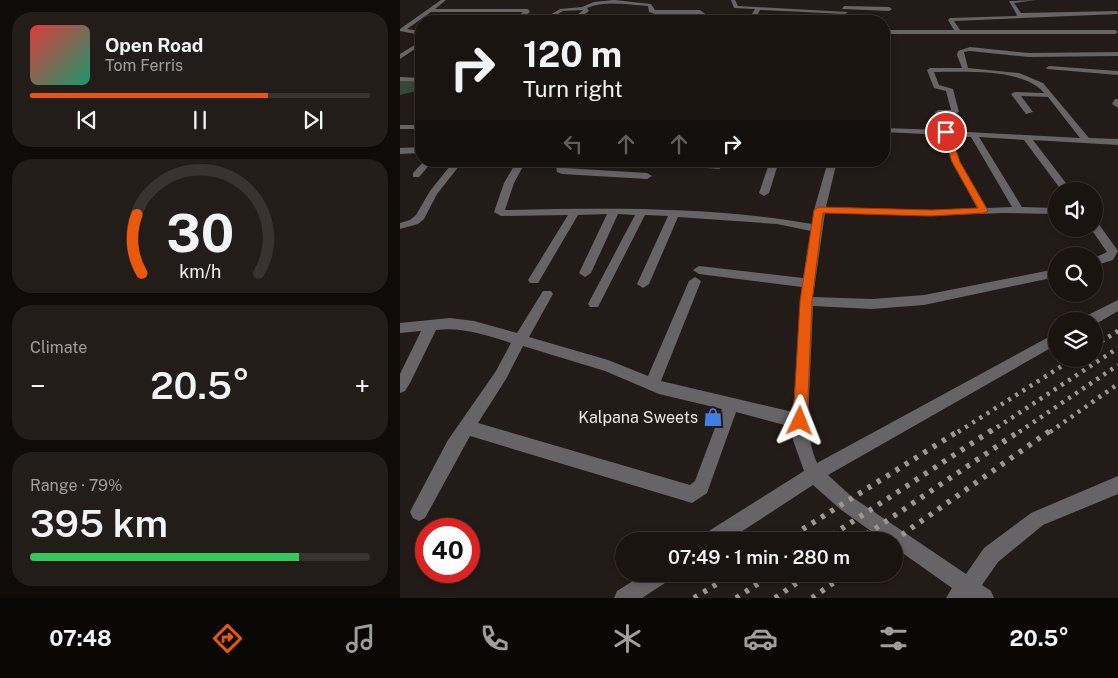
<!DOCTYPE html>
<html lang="en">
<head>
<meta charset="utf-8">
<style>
  :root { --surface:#1a1411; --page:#231d1a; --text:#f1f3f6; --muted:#9f9e9f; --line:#383331; --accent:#ea580c }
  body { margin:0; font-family:"Public Sans",sans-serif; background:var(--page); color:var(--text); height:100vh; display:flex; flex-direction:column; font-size:19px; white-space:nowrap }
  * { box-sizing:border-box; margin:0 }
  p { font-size:16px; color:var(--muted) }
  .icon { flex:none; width:28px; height:28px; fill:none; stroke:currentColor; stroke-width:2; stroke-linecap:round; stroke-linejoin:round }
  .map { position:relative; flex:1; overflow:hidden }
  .side { display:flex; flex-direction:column; gap:12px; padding:12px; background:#0e0b09; width:400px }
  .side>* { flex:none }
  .banner { position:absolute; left:15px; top:15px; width:475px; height:152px; border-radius:20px; box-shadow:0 2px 8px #0003,0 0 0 1px var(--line); background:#1a1411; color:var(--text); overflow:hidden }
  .controls { position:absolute; left:648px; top:182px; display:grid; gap:10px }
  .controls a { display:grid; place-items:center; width:55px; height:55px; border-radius:50%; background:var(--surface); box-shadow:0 2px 8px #0003,0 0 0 1px var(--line); font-size:25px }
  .speed { position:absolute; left:15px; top:518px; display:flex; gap:10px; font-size:25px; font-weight:700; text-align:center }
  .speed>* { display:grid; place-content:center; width:65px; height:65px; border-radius:50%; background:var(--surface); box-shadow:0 2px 8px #0003,0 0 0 1px var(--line); line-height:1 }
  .speed .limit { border:8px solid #d22; background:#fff; color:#111 }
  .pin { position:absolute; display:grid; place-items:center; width:42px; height:42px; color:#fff; margin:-21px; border:2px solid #fff; border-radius:50%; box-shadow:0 1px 5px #0007 }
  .me { position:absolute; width:55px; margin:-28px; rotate:2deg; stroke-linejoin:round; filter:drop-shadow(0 0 4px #0008) }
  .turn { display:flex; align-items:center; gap:18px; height:105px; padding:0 25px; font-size:22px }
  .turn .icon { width:65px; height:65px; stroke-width:2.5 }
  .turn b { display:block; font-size:35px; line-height:42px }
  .lanes { display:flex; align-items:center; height:48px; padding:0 25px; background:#0003; justify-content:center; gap:25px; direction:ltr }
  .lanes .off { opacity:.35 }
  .big { font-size:38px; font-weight:600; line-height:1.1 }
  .side .widget { flex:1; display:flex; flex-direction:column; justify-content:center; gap:8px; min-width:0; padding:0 18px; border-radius:20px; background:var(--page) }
  .side .dial { align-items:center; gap:0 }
  .dial svg { height:130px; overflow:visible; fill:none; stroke:var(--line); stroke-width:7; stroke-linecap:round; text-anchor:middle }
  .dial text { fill:var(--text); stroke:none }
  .song { display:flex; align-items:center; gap:15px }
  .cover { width:60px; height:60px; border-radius:8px; background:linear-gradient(135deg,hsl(0 70% 55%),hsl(160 70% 35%)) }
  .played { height:5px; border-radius:2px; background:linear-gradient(90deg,var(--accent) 70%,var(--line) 70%) }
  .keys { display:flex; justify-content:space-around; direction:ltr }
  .heat { display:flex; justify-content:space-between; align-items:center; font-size:28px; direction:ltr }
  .charge { height:8px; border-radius:4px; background:linear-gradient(90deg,#34c759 79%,var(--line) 0) }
  .trip { position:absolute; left:215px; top:532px; width:288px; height:50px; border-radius:25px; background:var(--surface); box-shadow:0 2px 8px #0003,0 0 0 1px var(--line); font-weight:600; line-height:50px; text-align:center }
  .menu { display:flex; height:80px; justify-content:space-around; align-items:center; background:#0a0807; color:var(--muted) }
  .menu .icon { width:35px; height:35px }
  .menu .active { color:var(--accent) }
  .menu b { font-size:22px; color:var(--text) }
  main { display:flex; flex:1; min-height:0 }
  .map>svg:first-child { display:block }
  .green { fill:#394737 }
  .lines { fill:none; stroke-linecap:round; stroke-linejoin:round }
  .minor { fill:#676467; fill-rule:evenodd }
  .rail-far1 { stroke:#9d9794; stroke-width:4.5; stroke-dasharray:3 5.5; stroke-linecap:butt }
  .rail { stroke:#9d9794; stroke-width:5.5; stroke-dasharray:4 7; stroke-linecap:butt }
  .route { fill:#ea580c; stroke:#983908 }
  .labels { text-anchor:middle; stroke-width:5; stroke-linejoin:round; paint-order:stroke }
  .near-poi-label { font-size:16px; fill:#eee9e7; stroke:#221b17; text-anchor:end }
</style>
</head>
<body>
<main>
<section class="side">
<div class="widget">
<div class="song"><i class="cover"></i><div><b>Open Road</b><p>Tom Ferris</p></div></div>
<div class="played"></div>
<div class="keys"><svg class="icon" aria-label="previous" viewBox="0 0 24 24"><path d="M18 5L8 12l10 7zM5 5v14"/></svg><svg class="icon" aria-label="pause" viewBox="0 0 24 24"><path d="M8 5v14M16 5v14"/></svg><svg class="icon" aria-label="next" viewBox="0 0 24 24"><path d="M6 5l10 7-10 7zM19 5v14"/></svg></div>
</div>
<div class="widget dial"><svg viewBox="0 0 100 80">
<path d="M14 69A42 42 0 1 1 86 69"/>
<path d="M14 69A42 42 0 0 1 11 33" stroke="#ea580c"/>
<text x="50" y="56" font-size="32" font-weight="700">30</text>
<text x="50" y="72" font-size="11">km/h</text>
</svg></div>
<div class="widget"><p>Climate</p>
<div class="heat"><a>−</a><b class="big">20.5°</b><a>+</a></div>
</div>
<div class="widget"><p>Range · 79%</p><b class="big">395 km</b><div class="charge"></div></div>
</section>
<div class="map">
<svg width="718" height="598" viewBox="0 0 718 598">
  <rect width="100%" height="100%" fill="#221b17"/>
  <polygon class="green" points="0,81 21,82 21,90 0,95"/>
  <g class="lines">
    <g class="minor">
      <polygon points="41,0 46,0 35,9 128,9 130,12 121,19 136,21 114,21 114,19 123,12 31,12 7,29 21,31 21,35 0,31 0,29"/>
      <path d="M214 0 251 4 255 10H300L308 16 349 19 355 9 334 8 331 0H335L338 6 448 12 445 14 360 10 354 21 307 19 299 14H255L249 12 248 6C228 5 206 0 187 8L189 11 176 21H170L183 10 163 11 146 21H140L160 9 182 7 194 2Z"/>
      <polygon points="636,0 614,3 621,13 717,11 718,14 554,21 560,30 715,30 718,32 715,34 484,34 484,30 554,30 548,20 550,18 616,16 617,15 609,1"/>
      <polygon points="444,6 489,7 492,9 489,11 442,9"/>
      <polygon points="21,41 21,45 0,59 0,54"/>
      <path d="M570 47 629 53 718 52V56L629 57 570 51 564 52 568 68 619 73 643 83 689 138 718 139V145L633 140 672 191H662L624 140 579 137 622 207 656 208V214L603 213 531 216 425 213 413 297 472 299 524 295 656 269V277L524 305 472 309 413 306 408 421C409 436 411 449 417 463L656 333V345L428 475 452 497 566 574 584 548 631 513 718 476V494L643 525 598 562 582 585 591 591 594 598H546L552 588 494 547V541H485L440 509 413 485 327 541H302L304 534 404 471 393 440 392 427 336 412 307 493 292 503 70 436 25 518 19 521 13 518 10 512 13 506 48 440 96 371 111 343C86 335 63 327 36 330L10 383 5 391 0 393V374L21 331 0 333V323L50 318 74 321 117 333 143 291H151L153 294 129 337 208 360 248 376 289 281 295 277 301 281 261 381 393 412 402 287 299 274 293 270 299 266 403 278 411 231 377 224 278 217 249 284 243 288 237 284 268 216 245 215 198 307H190L188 304 235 215 218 214 191 273 185 277 179 273 207 214 178 215 138 283H130L128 280 168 215 101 216 94 212 104 183 117 161H126L114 183 105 210C207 208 311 206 412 224L414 210 428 161H437L426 207 531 210 577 208 552 162 543 135 484 132V128L541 130 535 112 539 110H551L546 91 534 88 527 70 530 68H562L557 55 558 51ZM534 72C564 72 624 68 644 93L615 92 611 94 626 114 633 112 621 96 648 97 680 138 550 131 544 114H555L559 112 553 89 539 85ZM551 136 571 137 612 207 587 208 560 162ZM123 346 205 371 259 394 322 409 295 481 290 485 78 423 106 379Z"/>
      <polygon points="649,66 718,71 718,75 647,69 646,68"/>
      <polygon points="0,77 21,78 21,82 0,81"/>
      <polygon points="715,99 718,99 718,108 712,104"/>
      <rect x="0" y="125" width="21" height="4"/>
      <polygon points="21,147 21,153 0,154 0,148"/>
      <polygon points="24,161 33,161 19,177 13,177 13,173"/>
      <polygon points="54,161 63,161 37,194 24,219 18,224 0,229 0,223 10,220 16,215 30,191"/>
      <polygon points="145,161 164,163 165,168 247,173 252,176 247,179 162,174 157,172 156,166"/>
      <path d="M255 161C270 161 312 157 324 166L319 169 259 164Z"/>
      <polygon points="370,161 379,161 369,193 364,196 359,193"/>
      <polygon points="694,222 698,223 718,251 713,260 694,266 694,258 707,252 691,229 694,229"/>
      <polygon points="718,300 718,311 694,325 694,321 683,321 684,317"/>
      <polygon points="244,574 271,574 268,581 242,598 214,598 217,591"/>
    </g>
    <g class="rail-far1">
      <polyline points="694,346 718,331"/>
      <polyline points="558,432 673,359"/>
      <polyline points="590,432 718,348"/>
      <polyline points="619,432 718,365"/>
      <polyline points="650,432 718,384"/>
    </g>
    <g class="rail">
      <polyline points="384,541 560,430"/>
      <polyline points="423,541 592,430"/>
      <polyline points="457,541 621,430"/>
      <polyline points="493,541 651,430"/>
      <polyline points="294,598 333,574"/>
      <polyline points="336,598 373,574"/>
      <polyline points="375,598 410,574"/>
      <polyline points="412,598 446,574"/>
    </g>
  </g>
  <polygon class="route" points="546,130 550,132 560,162 588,211 584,213 531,216 423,213 412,301 407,421 405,426 400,428 395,426 393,421 400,301 414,210 419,207 531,210 578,208 552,162 543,132"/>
  <defs>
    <g id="shop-bare" transform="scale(1.5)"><path d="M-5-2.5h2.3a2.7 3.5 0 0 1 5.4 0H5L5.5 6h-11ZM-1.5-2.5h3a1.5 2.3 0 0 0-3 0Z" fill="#3f7fe0" stroke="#221b17" stroke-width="2.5" paint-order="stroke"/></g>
  </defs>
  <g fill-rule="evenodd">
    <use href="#shop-bare" x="313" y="417"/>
  </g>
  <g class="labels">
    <g class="near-poi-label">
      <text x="298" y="423">Kalpana Sweets</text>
    </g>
  </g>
</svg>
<div class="controls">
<a><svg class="icon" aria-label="sound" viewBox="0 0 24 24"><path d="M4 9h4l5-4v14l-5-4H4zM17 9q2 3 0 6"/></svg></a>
<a><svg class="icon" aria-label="search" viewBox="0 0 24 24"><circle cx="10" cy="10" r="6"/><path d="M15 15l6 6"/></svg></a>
<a><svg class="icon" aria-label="layers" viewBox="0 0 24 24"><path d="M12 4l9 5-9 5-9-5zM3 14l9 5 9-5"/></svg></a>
</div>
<div class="speed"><div class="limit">40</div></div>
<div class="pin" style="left:546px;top:132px;background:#d93025"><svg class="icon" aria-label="arrive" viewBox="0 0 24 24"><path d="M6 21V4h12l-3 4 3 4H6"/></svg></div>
<svg class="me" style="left:400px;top:421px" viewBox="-20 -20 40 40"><path d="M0-17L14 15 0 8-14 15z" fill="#ea580c" stroke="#fff" stroke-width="4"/></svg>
<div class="trip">07:49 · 1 min · 280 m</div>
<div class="banner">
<div class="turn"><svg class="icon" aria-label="right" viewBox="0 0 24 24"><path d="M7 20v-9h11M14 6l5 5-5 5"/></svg><div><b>120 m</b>Turn right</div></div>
<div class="lanes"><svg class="icon off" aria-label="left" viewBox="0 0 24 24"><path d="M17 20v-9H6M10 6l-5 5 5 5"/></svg><svg class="icon off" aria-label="ahead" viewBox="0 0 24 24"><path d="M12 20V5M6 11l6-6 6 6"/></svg><svg class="icon off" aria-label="ahead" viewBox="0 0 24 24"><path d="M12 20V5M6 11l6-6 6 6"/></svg><svg class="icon" aria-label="right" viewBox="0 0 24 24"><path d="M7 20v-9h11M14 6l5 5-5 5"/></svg></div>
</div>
</div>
</main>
<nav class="menu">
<b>07:48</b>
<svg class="icon active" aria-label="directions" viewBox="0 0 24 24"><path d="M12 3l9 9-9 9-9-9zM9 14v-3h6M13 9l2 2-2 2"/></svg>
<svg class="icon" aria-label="music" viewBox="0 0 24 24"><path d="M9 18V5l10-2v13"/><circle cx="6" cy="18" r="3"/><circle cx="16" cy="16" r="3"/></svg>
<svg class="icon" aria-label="phone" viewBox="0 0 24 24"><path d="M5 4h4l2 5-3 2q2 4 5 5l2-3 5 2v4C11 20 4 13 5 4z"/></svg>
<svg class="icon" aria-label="climate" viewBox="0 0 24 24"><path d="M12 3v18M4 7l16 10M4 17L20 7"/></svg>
<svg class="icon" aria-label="car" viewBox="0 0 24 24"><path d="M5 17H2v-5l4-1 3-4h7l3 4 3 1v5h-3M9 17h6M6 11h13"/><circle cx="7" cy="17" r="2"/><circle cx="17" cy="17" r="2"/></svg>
<svg class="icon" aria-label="filters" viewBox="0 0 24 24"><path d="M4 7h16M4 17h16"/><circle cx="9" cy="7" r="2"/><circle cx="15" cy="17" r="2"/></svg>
<b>20.5°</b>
</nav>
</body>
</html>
